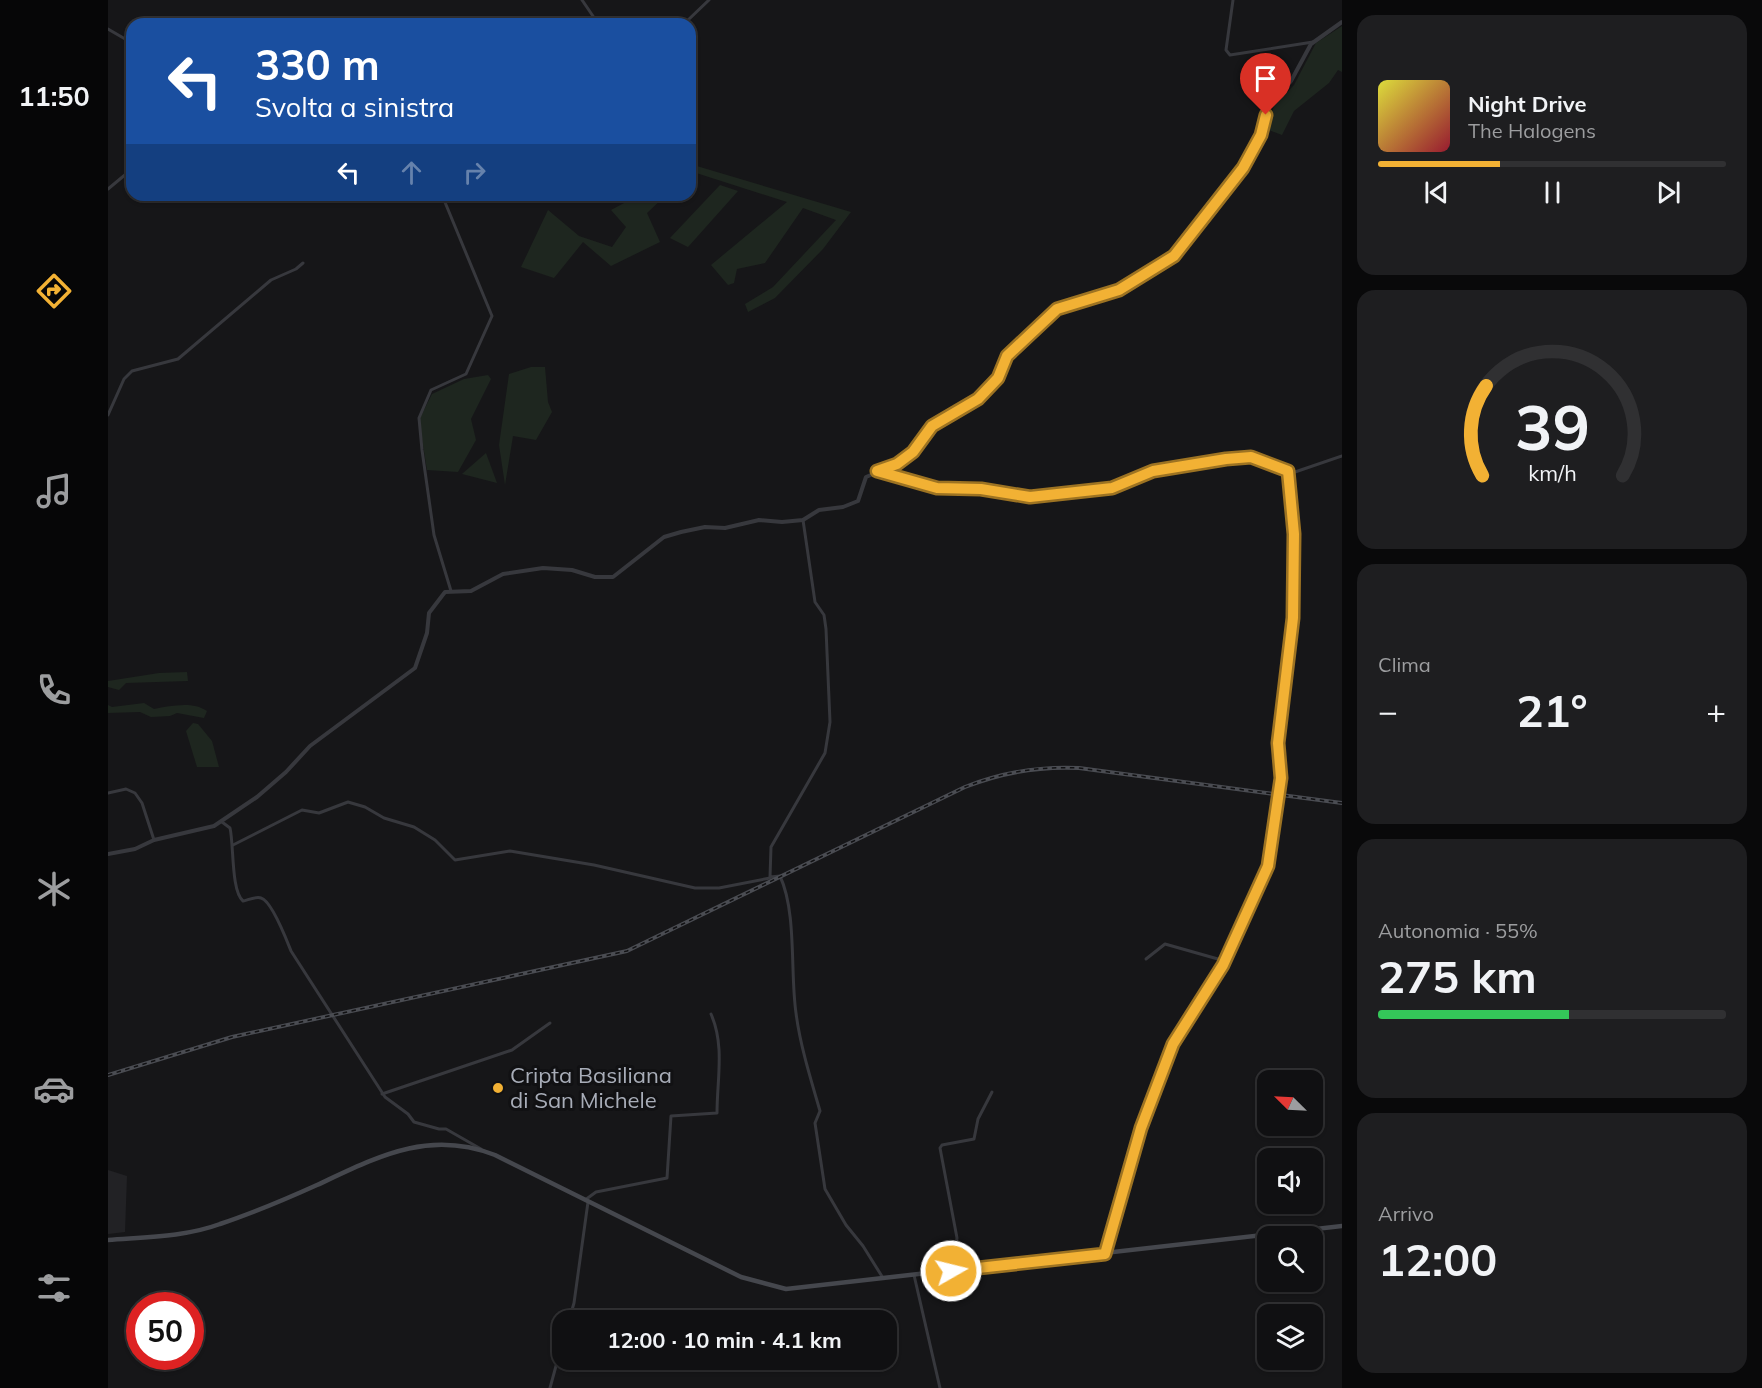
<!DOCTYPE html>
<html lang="it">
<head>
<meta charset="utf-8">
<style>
  :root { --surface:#101012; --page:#1e1e20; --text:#f1f3f6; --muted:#9c9d9f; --line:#303032; --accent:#f2b134 }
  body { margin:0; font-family:Mulish,sans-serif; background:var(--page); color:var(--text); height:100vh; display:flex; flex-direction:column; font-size:22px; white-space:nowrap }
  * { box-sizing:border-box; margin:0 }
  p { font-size:20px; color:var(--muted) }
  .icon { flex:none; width:33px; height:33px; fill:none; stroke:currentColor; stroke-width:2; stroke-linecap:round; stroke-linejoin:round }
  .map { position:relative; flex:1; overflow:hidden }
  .details { display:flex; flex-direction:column; gap:15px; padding:15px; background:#09090a; width:420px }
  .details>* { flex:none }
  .banner { position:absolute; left:18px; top:18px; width:570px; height:183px; border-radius:18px; box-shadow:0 2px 4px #0004,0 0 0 2px var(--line); background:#1a4fa0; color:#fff; overflow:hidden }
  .needle { width:39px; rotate:294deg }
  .buttons { position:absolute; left:1149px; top:1070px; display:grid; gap:12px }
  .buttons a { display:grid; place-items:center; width:66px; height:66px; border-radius:12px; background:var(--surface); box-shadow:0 2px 4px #0004,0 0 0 2px var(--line); font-size:30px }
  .speed { position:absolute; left:18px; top:1292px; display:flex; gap:12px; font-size:30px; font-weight:700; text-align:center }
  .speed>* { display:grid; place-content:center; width:78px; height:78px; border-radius:50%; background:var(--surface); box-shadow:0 2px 4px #0004,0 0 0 2px var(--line); line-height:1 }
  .speed .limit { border:9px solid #d22; background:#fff; color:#111 }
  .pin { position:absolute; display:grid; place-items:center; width:51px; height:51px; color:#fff; margin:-62px -26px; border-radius:50% 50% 50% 0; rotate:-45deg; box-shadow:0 0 6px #0007 }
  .pin .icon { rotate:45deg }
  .me { position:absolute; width:66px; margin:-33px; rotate:82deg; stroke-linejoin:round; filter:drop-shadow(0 0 4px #0008) }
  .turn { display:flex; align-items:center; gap:21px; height:126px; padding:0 30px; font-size:27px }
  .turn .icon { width:78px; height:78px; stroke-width:2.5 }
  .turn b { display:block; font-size:42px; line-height:51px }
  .lanes { display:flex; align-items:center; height:57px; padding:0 30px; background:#0003; justify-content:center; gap:30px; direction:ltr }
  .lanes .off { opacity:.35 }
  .big { font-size:45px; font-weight:700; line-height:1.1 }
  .details .card { flex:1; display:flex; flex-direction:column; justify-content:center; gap:9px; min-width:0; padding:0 21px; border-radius:18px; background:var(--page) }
  .details .dial { align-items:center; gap:0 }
  .dial svg { height:156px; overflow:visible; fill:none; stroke:var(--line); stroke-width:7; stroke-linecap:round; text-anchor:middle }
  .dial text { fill:var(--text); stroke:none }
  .song { display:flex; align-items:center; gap:18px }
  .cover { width:72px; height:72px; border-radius:9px; background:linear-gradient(135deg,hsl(60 70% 55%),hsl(350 70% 35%)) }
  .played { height:6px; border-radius:3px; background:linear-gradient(90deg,var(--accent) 35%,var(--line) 35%) }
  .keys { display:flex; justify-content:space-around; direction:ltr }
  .heat { display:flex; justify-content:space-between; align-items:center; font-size:33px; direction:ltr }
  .charge { height:9px; border-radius:4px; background:linear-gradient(90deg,#34c759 55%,var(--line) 0) }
  .trip { position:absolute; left:444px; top:1310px; width:345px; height:60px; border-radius:18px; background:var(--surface); box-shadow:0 2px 4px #0004,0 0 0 2px var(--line); font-weight:700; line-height:60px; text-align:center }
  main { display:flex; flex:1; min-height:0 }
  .tabs { display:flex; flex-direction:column; width:108px; justify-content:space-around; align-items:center; background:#060607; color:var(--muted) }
  .tabs .icon { width:42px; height:42px }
  .tabs .selected { color:var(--accent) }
  .tabs b { font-size:27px; color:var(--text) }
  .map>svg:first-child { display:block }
  .built { fill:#222225 }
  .green { fill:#1e261f }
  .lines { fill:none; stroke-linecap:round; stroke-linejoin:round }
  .minor { stroke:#37383d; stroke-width:3 }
  .tertiary { stroke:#37383d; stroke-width:4 }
  .secondary { stroke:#45474d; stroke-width:4.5 }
  .rail-casing { stroke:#4a4c52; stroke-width:4 }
  .rail { stroke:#111113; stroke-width:1.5; stroke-dasharray:4.5; stroke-linecap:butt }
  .route-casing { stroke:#9d7322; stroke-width:15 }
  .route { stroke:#f2b134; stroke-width:10 }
  .poi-dot { fill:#f2b134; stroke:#111113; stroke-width:2 }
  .labels { text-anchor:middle; stroke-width:6; stroke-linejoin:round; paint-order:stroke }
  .poi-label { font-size:22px; fill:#a8adb8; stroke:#111113; text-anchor:start }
</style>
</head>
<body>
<main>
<nav class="tabs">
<b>11:50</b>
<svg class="icon selected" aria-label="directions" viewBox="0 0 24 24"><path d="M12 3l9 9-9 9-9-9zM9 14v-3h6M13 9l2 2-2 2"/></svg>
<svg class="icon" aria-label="music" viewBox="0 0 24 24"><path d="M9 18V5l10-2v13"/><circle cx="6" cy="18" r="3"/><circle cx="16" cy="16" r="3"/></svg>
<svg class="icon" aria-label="phone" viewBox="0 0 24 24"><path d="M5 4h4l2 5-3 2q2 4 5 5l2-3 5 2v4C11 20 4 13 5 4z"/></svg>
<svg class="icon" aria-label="climate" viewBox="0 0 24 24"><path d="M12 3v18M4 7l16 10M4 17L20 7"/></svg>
<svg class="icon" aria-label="car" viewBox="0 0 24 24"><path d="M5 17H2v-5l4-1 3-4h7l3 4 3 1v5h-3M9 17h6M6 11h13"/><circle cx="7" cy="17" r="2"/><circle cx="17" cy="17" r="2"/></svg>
<svg class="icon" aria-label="filters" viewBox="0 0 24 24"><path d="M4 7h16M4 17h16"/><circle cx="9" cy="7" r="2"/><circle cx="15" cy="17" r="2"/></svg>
</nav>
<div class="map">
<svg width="1234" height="1388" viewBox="0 0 1234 1388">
  <rect width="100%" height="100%" fill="#161618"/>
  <polygon class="built" points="0,1170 19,1176 17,1232 0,1234"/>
  <g class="green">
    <polygon points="1234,26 1234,72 1230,70 1221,83 1186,111 1174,135 1158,129 1166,106 1186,85 1208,43"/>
    <polygon points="582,164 743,212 715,249 667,298 640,312 637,304 665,287 728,220 695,208 657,263 629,269 626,283 620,285 603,265 679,202 582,171"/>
    <polygon points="612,185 630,191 580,247 562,238"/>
    <polygon points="531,195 558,195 539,213 552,242 503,266 475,242 446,278 413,267 440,210 471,236 504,247 518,227 503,210"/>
    <polygon points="423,367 437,367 440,402 444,412 428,440 405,436 397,485 391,445 401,374"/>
    <polygon points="380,375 383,379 363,419 368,440 350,472 319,470 311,420 324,394 356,379"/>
    <polygon points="378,453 389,483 354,474"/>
    <polygon points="79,672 80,681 18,683 11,690 0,687 0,681 51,673"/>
    <path d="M36 703 46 709C63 706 84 701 99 711L96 718 69 713 62 716 43 717 32 712 0 713V705L4 707Z"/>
    <polygon points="85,723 90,724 104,741 111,767 89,767 78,731"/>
  </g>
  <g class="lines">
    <g class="minor">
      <polyline points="474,0 489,22"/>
      <polyline points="1125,0 1118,50 1122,55 1205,42"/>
      <polyline points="484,24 489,22 494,24"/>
      <polyline points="558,24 579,21 601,0"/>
      <polyline points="0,29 24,43"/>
      <polyline points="0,189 24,169"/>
      <polyline points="334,195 384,316 358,374 323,390 311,418 314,450 326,535 343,591"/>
      <polyline points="0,415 16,379 24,371 70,359 163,280 188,269 195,263"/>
      <polyline points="770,472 829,488 873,489 930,497 1004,488 1045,471 1105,460 1143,457 1187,472 1234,456"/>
      <path d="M695 520 707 602 716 615 718 629 722 722 717 753 663 847 662 877 672 876C689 913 682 973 688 1013 692 1045 703 1080 712 1111L707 1123 717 1189 738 1225 755 1246 775 1278"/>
      <polyline points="0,793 18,789 27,793 34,803 46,840"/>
      <path d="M114 822 122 828C126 845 123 891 135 901 140 900 148 896 153 898 164 901 179 941 183 951L277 1097 300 1114 306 1122 331 1129H338L373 1149"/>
      <polyline points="125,845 194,810 211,813 240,802 257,807 276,818 306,827 327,840 347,860 402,851 486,865 587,888 611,888 662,878"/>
      <polyline points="1038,959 1057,944 1117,961"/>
      <polyline points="274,1094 404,1050 442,1023"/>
      <path d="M477 1200 488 1192 559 1178 563 1116 609 1113C609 1079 617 1046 603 1014"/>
      <polyline points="997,1252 1033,1128 1065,1044 1115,965 1160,866 1173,778 1170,743 1185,618 1186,534 1180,471"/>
      <polyline points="844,1270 849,1238 832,1148 834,1145 866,1139 870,1119 884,1092"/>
      <polyline points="806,1275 832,1388"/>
      <polyline points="461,1320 466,1303 480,1202"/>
      <polyline points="442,1388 454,1344"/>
    </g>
    <polyline class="tertiary" points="0,854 27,849 46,840 106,826 149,797 178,772 202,746 307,668 319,633 321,613 337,592 363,591 395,574 435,568 464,570 487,577 505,577 556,537 573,532 597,527 617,528 651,520 674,522 695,520 711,510 735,507 750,501 758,477 789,464 805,452 824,426 870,399 890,378 899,356 942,315 949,309 1011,290 1066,256 1135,168 1153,135 1160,108 1183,81 1203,44 1234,22"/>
    <path class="secondary" d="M0 1240C37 1237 77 1237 112 1224 145 1213 178 1199 209 1185 269 1157 320 1129 387 1155L633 1277 678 1289 1234 1226"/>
    <g class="rail-casing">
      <path id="rail" d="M0 1075 124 1037 519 951 857 787C895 772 931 766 971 768L1234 803"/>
    </g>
    <use href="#rail" class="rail"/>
  </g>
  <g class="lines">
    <g class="route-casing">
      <polyline id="route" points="843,1271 997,1254 1033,1128 1065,1044 1115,965 1160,866 1173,778 1170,743 1185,618 1186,534 1180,471 1143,457 1118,459 1045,471 1004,488 922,497 873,489 829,488 769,471 789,464 805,452 824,426 870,399 890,378 899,356 949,309 1011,290 1066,256 1135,168 1153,135 1158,115"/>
    </g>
    <use href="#route" class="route"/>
  </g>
  <circle class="poi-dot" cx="390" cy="1088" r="6"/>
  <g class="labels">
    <g class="poi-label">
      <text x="402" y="1083">Cripta Basiliana<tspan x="402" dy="25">di San Michele</tspan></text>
    </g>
  </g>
</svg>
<div class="buttons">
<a><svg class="needle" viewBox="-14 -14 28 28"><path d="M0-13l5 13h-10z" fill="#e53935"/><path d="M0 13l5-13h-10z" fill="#9c9d9f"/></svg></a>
<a><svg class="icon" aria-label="sound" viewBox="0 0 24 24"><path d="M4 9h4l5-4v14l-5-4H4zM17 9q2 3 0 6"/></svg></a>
<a><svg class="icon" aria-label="search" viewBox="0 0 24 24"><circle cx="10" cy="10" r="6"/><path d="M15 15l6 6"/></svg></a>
<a><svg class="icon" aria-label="layers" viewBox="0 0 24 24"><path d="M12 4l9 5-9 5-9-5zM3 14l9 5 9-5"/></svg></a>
</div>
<div class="speed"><div class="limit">50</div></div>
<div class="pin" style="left:1158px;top:115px;background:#d93025"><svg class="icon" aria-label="arrive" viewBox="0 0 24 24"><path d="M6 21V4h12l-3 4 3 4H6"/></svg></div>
<svg class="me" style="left:843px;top:1271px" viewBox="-20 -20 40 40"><circle r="17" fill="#f2b134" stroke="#fff" stroke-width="3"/><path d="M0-11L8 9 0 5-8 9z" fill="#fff"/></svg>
<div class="trip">12:00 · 10 min · 4.1 km</div>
<div class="banner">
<div class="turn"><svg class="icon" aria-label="left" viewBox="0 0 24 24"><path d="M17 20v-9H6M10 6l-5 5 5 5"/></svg><div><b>330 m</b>Svolta a sinistra</div></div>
<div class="lanes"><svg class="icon" aria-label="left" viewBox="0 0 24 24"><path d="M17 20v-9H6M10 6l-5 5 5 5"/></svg><svg class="icon off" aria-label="ahead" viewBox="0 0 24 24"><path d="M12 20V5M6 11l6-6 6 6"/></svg><svg class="icon off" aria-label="right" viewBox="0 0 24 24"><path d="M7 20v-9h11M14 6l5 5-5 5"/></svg></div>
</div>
</div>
<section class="details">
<div class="card">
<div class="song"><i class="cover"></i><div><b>Night Drive</b><p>The Halogens</p></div></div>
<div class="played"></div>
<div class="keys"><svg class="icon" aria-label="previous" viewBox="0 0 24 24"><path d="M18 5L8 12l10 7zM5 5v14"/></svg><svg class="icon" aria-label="pause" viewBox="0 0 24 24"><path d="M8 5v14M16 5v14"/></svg><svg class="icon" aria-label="next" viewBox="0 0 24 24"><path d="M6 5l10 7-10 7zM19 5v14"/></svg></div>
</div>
<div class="card dial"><svg viewBox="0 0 100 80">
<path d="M14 69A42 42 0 1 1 86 69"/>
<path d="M14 69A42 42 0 0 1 16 23" stroke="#f2b134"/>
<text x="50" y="56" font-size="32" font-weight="700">39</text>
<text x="50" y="72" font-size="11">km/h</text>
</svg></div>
<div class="card"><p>Clima</p>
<div class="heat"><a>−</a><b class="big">21°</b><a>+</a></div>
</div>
<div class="card"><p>Autonomia · 55%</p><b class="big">275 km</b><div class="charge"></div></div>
<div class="card"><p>Arrivo</p><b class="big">12:00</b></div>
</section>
</main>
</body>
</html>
